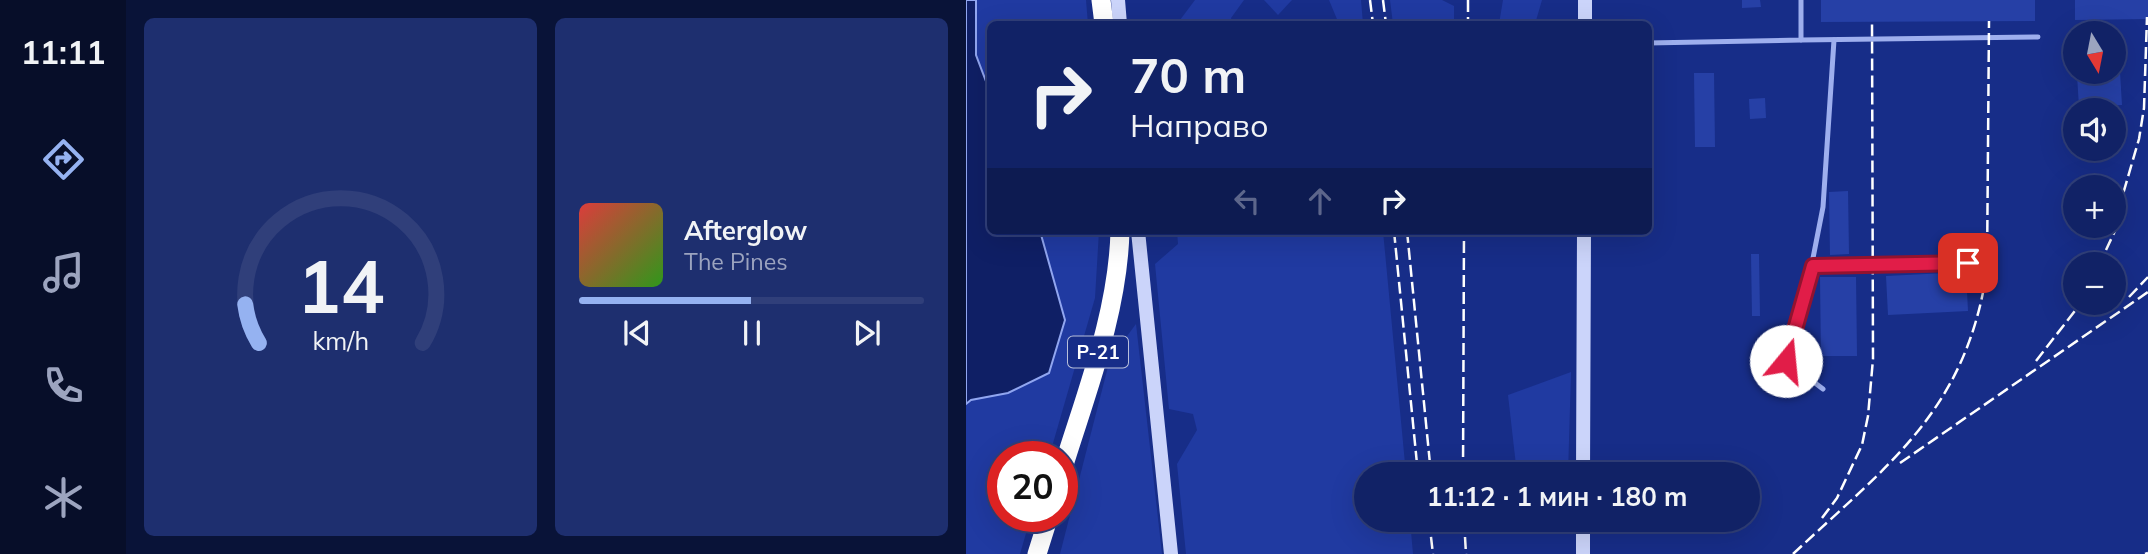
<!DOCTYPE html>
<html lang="ru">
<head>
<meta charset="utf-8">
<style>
  :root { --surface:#126; --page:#1e2f6f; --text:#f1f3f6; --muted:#9ca4bf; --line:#303f7a; --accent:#95b2f1 }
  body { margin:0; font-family:Mulish,sans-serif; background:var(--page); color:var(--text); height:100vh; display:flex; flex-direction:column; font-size:26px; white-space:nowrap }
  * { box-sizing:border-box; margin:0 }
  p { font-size:23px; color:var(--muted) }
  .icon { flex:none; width:38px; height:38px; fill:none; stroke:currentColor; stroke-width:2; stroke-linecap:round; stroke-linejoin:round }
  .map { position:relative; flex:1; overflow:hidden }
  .details { display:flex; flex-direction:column; gap:18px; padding:18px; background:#091338; width:840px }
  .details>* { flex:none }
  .top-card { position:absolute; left:21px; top:21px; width:665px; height:214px; border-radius:10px; box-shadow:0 7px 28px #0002,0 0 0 2px var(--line); background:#126; color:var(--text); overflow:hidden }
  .needle { width:46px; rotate:170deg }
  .tools { position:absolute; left:1097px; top:21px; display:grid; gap:14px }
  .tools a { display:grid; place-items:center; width:63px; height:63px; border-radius:50%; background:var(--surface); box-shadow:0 7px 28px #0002,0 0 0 2px var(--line); font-size:35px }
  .speed { position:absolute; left:21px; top:441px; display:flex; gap:14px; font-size:35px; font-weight:700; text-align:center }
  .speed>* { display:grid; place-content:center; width:91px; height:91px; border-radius:50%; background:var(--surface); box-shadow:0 7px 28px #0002,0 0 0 2px var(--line); line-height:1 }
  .speed .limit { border:10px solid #d22; background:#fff; color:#111 }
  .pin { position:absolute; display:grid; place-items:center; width:60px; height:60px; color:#fff; margin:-30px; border-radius:14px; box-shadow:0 4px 10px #0006 }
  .me { position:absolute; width:77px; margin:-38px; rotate:17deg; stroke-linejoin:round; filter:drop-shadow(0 0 5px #0008) }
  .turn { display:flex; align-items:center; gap:24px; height:147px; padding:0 28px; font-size:32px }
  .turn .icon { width:91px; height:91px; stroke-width:2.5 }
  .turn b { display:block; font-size:49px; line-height:60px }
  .lanes { display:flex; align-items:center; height:66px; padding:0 28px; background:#0003; justify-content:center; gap:35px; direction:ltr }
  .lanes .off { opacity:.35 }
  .details .tile { flex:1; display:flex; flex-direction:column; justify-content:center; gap:10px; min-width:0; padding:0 24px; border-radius:10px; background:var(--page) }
  .details .dial { align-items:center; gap:0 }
  .dial svg { height:182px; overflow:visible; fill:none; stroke:var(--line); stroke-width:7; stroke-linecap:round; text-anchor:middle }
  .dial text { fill:var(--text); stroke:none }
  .song { display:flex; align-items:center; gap:21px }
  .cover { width:84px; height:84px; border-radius:10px; background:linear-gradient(135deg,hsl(0 70% 55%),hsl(110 70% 35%)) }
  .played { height:7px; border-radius:4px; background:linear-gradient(90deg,var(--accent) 50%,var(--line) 50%) }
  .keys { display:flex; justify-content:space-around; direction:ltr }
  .details .tiles { flex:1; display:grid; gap:18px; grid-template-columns:repeat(2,1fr) }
  .trip { position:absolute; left:388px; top:462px; width:406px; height:70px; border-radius:35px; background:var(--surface); box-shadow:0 7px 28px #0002,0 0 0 2px var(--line); font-weight:700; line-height:70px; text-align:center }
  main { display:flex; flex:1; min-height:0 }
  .tabs { display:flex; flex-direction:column; width:126px; justify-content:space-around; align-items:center; background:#070e29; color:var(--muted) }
  .tabs .icon { width:49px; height:49px }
  .tabs .current { color:var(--accent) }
  .tabs b { font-size:32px; color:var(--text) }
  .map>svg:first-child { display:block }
  .green { fill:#203aa1 }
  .water { fill:#0f1f65; stroke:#91a6f0; stroke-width:2 }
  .building { fill:#2640a6 }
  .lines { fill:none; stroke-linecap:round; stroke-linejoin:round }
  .lane { stroke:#9eafee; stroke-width:5 }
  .secondary { stroke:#cbd4fa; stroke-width:14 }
  .highway { stroke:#fff; stroke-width:19 }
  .rail { stroke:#fff; stroke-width:2.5; stroke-dasharray:12 5; stroke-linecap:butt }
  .route-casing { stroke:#92132f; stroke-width:18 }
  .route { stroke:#e11d48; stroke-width:12 }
  .labels { text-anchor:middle; stroke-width:7; stroke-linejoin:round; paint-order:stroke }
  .shield { fill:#172d88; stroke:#b9c0db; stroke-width:2 }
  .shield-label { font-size:19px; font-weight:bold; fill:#fff }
</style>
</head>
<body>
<main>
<nav class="tabs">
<b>11:11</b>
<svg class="icon current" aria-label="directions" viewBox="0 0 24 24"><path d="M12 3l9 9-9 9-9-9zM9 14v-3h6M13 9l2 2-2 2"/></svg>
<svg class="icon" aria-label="music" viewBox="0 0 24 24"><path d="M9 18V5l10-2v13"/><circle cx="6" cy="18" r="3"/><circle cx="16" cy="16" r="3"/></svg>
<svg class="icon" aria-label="phone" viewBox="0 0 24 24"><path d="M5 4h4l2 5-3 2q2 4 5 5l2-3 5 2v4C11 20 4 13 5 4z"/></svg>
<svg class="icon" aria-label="climate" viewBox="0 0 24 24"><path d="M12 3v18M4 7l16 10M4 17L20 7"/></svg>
</nav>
<section class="details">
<div class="tiles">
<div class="tile dial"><svg viewBox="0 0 100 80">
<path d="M14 69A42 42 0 1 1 86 69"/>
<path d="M14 69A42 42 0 0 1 8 52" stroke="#95b2f1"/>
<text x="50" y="56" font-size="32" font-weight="700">14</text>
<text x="50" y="72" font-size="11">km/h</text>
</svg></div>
<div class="tile">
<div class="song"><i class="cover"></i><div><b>Afterglow</b><p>The Pines</p></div></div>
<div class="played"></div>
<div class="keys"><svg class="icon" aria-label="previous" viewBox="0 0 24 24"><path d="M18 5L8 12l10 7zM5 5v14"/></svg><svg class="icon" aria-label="pause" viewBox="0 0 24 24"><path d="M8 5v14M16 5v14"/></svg><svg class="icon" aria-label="next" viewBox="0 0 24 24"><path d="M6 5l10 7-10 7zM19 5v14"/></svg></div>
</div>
</div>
</section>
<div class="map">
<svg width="1182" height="554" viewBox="0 0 1182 554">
  <rect width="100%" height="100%" fill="#172d88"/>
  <g class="green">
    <polygon points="10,0 120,0 122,24 24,24 24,92 10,55"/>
    <polygon points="229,0 278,0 265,18 267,24 211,24"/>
    <polygon points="298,0 326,0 312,15"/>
    <polygon points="363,0 395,0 397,24 373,24"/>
    <polygon points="424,0 476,0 488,6 488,24 427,24"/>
    <polygon points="537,0 576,0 569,24 533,24"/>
    <polygon points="74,231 133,231 129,298 83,457 37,457 37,516 65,516 54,554 0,554 0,404 5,400 42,393 99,320"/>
    <polygon points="211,231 417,231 440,474 401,474 401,520 444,520 447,554 220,554 211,464 231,430 227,414 203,409 189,264 212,244"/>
    <polygon points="170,324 196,554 94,554 144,359"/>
    <polygon points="605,372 602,474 551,474 542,395"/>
  </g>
  <polygon class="water" points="0,0 10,0 10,55 24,92 24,231 74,231 99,320 83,373 42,393 5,400 0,404"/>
  <g class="building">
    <polygon points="776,0 794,0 795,7 776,8"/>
    <polygon points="855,0 1069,0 1069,21 855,22"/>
    <polygon points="1109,0 1182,0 1182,19 1109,20"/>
    <polygon points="1154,72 1156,105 1113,107 1111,75"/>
    <polygon points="728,73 748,73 749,147 729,147"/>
    <polygon points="799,98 800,118 784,119 783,99"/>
    <polygon points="882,191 883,254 864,255 863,192"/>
    <polygon points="785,254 793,254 794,316 786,316"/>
    <polygon points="1000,272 1002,311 922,315 920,276"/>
    <polygon points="854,277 890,277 891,356 855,356"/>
  </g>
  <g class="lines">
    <g class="lane">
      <polyline points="835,40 1072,37"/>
      <polyline points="682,43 835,40 835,0"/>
      <polyline points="847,266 1002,263"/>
      <polyline points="857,389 820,361 839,299 857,207 868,40"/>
    </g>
    <g class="secondary">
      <polyline points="152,0 154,24"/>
      <polyline points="619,0 619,24"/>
      <polyline points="172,231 205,554"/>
      <polyline points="617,474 618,231"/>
      <polyline points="617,554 617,520"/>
    </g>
    <g class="highway">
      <polyline points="135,0 138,24"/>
      <path d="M96 471C120 393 152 313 154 231"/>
      <polyline points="71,554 83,516"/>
    </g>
    <g class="rail">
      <polyline points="404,0 407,24"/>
      <polyline points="417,0 420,24"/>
      <polyline points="502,0 502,24"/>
      <polyline points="1148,225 1173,139 1178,108 1181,17"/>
      <polyline points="428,231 452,474"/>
      <polyline points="441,231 465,474"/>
      <polyline points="1140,250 1155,218"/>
      <polyline points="1163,297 1182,277"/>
      <polyline points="1070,361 1115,303"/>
      <polyline points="934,463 1182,292"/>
      <polyline points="497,474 498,231"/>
      <polyline points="856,518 871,498 896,445 902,416 907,359 906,21"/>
      <polyline points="463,520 467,554"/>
      <polyline points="498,520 500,554"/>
      <path d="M827 554C924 463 1000 410 1021 270L1023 21"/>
      <polyline points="1179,554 1182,553"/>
    </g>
  </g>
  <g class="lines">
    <g class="route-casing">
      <polyline id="route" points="820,361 847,266 1002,263"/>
    </g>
    <use href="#route" class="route"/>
  </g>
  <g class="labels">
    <rect class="shield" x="102" y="336.5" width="60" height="31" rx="5"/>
    <g class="shield-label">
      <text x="132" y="359">Р-21</text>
    </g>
  </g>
</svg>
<div class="tools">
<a><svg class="needle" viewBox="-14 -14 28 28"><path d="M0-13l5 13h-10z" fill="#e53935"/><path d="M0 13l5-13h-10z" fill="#9ca4bf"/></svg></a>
<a><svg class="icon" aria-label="sound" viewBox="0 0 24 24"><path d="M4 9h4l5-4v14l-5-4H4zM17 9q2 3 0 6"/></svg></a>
<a>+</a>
<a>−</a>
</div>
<div class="speed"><div class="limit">20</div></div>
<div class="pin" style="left:1002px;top:263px;background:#d93025"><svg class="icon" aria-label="arrive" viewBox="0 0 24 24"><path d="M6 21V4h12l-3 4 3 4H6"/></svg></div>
<svg class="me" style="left:820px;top:361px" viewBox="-20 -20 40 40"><circle r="19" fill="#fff"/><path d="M0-13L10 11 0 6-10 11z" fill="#e11d48"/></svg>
<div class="trip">11:12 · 1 мин · 180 m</div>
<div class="top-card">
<div class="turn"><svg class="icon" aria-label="right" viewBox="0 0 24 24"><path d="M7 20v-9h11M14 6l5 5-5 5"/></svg><div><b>70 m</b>Направо</div></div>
<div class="lanes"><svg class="icon off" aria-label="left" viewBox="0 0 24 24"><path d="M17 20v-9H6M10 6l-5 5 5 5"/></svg><svg class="icon off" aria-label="ahead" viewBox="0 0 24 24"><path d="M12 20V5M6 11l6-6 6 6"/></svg><svg class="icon" aria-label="right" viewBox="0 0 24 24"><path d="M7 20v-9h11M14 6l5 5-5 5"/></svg></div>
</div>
</div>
</main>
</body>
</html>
